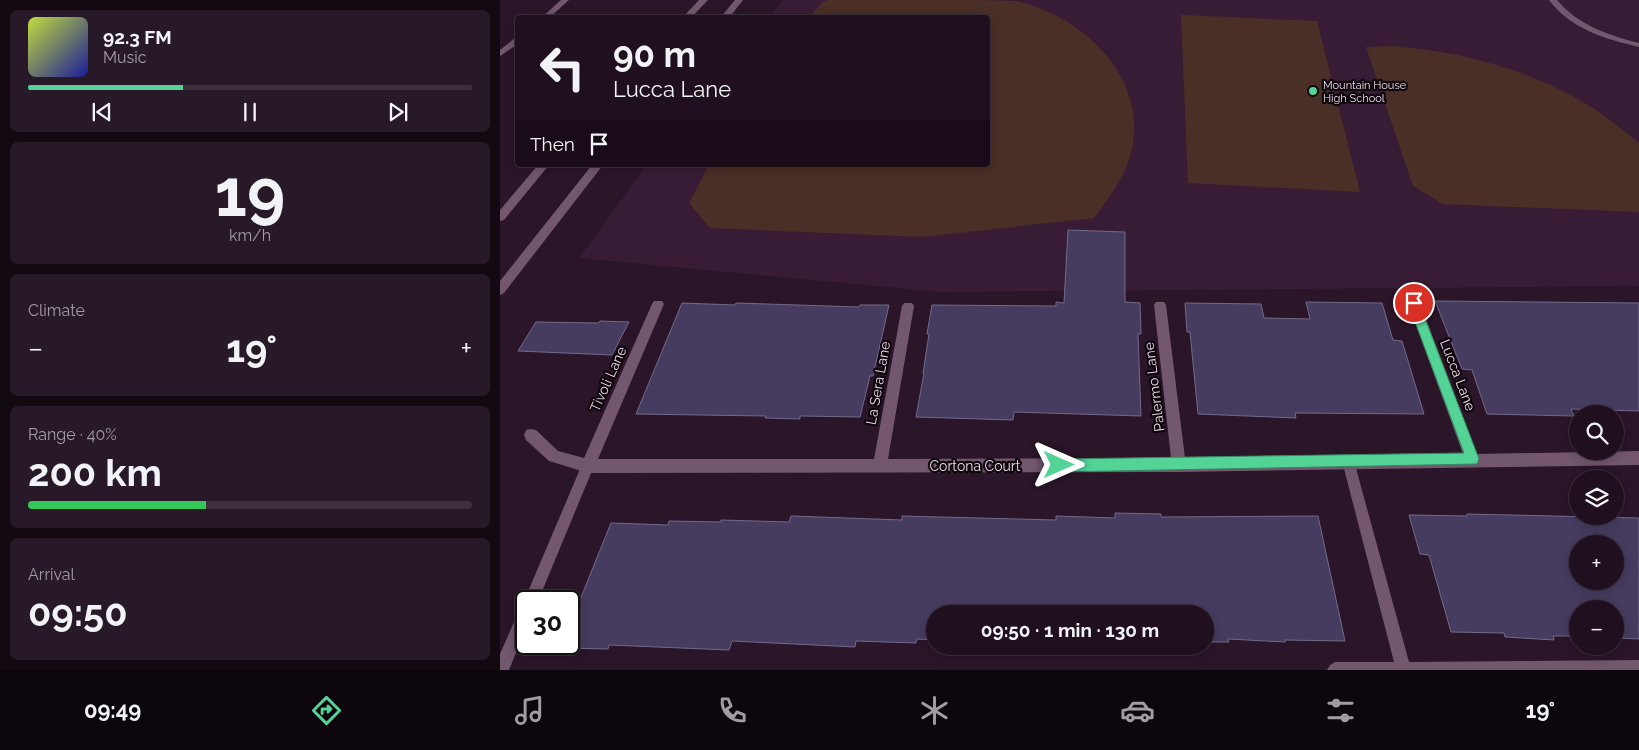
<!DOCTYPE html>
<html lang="en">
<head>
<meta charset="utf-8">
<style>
  :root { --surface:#20101f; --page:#281928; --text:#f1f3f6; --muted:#a29da4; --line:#3d303d; --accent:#54d396 }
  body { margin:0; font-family:Raleway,sans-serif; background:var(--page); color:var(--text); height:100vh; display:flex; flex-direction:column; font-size:19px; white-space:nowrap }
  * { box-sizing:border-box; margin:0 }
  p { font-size:16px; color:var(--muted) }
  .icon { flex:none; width:28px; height:28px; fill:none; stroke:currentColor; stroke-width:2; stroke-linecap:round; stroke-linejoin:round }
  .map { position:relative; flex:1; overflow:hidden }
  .panel { display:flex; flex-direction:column; gap:10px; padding:10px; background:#120911; width:500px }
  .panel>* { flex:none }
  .top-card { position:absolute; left:15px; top:15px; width:475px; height:152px; border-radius:5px; box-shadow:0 2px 12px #0003,0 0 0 1px var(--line); background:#20101f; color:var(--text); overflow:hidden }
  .controls { position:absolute; left:1069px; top:405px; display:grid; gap:10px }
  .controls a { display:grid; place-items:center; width:55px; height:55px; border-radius:50%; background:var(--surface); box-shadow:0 2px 12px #0003,0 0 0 1px var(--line); font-size:25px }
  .speed { position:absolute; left:15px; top:590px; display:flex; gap:10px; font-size:25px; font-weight:700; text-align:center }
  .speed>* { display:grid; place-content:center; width:65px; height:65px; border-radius:50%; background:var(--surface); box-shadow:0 2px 12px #0003,0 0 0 1px var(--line); line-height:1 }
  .speed .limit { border:2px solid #111; border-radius:8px; background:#fff; color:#111 }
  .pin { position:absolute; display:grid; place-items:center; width:42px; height:42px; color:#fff; margin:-21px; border:2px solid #fff; border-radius:50%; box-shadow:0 1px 5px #0007 }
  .me { position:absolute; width:55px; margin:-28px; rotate:90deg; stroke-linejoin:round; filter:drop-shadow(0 0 4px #0008) }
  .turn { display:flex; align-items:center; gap:18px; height:105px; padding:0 15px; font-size:22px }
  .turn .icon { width:65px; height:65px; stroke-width:2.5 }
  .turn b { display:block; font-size:35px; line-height:42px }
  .then { display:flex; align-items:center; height:48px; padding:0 15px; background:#0003; gap:10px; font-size:19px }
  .big { font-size:38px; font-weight:700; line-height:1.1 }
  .panel .card { flex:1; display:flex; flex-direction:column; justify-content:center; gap:8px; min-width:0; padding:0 18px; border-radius:8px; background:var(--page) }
  .panel .dial { align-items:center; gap:0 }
  .dial b { font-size:65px; line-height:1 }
  .song { display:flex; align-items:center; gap:15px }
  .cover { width:60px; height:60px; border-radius:8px; background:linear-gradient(135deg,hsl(70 70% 55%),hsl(240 70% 35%)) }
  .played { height:5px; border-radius:2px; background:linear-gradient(90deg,var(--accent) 35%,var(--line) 35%) }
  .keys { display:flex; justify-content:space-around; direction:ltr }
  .heat { display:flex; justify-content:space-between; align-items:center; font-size:28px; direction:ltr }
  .charge { height:8px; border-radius:4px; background:linear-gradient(90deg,#34c759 40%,var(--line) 0) }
  .trip { position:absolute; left:426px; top:605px; width:288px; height:50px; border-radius:25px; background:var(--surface); box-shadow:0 2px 12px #0003,0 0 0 1px var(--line); font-weight:700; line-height:50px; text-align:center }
  .menu { display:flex; height:80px; justify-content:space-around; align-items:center; background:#0d060c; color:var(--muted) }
  .menu .icon { width:35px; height:35px }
  .menu .on { color:var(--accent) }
  .menu b { font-size:22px; color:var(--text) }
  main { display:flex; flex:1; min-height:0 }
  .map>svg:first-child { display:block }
  .built { fill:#381c35 }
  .green { fill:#4a2f26 }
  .building { fill:#463c60; stroke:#736a8a; fill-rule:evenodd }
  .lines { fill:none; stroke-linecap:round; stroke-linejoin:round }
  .lane { fill:#72576e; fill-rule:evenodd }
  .street { fill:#72576e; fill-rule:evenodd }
  .secondary { fill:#72576e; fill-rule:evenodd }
  .route { fill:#54d396; stroke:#378962 }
  .poi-dot { fill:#54d396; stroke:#0e050d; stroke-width:2 }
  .labels { text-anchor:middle; stroke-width:4.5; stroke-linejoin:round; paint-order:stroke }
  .far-poi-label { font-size:11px; fill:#ebdbe8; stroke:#0e050d; text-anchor:start }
  .street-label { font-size:14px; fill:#ebdbe8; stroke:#0e050d }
</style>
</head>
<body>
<main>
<section class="panel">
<div class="card">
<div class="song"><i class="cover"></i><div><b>92.3 FM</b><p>Music</p></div></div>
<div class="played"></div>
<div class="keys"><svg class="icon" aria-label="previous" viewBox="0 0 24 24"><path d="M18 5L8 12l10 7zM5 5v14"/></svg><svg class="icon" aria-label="pause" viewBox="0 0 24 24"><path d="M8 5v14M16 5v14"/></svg><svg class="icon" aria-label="next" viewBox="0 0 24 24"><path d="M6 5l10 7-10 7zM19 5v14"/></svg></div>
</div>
<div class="card dial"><b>19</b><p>km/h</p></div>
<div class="card"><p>Climate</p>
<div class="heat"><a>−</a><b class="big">19°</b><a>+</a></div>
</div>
<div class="card"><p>Range · 40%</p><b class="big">200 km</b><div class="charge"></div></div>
<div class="card"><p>Arrival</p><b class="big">09:50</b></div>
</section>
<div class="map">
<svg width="1139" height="670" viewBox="0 0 1139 670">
  <rect width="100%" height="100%" fill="#2b1529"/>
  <polygon class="built" points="284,0 1139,0 1139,286 440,292 79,258 147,165 488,165 488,18 268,17"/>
  <g class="green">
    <path d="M329 0C372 0 415 0 458 0 476 0 497 0 515 1 585 15 654 83 629 159 622 181 608 199 594 218L422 237 210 228 189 203 209 165H488V18L309 17 324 1Z"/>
    <polygon points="681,15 817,21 860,192 688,183"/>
    <path d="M893 46C964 52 1036 71 1096 110 1111 120 1125 132 1139 143V212L943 204 913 186 866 47Z"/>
  </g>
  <g class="building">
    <polygon points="568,230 625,232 625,302 640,303 641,334 638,334 641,416 514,412 513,420 416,417 424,373 423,373 429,334 427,334 432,305 556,306 556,302 564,303"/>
    <polygon points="935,301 1139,303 1139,411 1071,409 1074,416 987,414 972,370 962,369"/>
    <polygon points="806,302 882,303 893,340 902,341 924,414 795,413 796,418 698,414 690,332 687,332 685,303 761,304 764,318 810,319"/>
    <polygon points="182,303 235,305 236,303 359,307 360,305 389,305 373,376 370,376 360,417 300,416 300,419 265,418 266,416 136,414"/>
    <polygon points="100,321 129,322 112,355 18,351 36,322 99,323"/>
    <polygon points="615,513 661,514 661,517 818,516 845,641 785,640 785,642 728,639 729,642 705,642 705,614 435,614 435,640 417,639 416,643 356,641 355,647 232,641 229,650 109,645 108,649 60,648 62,644 69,644 69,627 111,523 168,525 169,521 221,522 221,520 289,522 291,516 402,520 402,516 556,520 556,516 615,518"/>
    <path d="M967 514 1139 518V639L1115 638V609H1078V636H1053L1054 640 1005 637 1004 633 951 632 929 555 920 554 909 515 967 516ZM1078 544H1115V581H1078Z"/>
  </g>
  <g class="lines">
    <g class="lane">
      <polygon points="61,0 69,0 49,18 41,18"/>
      <path d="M1049 0H1057C1078 25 1108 35 1139 43V47C1105 39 1071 29 1049 0Z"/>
      <polygon points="15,38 18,38 18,44 0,56 0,50"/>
      <polygon points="848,455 852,457 854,461 909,662 1139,660 1139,670 827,670 830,665 835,662 894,662 842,461 844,457"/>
      <polygon points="88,460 93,462 94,466 38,601 26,601 26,628 9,670 0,670 0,654 21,606 25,604 24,601 83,462"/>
    </g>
    <polygon class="street" points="914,298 918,300 920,303 977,454 1139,451 1139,465 679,472 88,473 49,461 26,440 24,435 26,430 31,429 36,430 58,451 84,458 152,304 154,301 162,301 164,304 98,459 374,459 402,306 404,303 412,303 414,306 388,459 671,458 654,305 656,302 664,302 666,305 685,458 963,454 908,303 910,300"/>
    <g class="secondary">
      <polygon points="199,0 208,0 191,18 182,18"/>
      <polygon points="235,0 243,0 229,18 220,18"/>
      <polygon points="38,165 49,165 4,220 0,221 0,210"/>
      <polygon points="92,165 103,165 4,293 0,295 0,281"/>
    </g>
  </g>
  <polygon class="route" points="914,298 919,303 979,459 977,464 559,472 555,470 553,465 555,461 559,459 964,453 908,303"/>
  <circle class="poi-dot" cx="813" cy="91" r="5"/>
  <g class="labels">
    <g class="far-poi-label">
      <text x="823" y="89">Mountain House<tspan x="823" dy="13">High School</tspan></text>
    </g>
    <g class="street-label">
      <text transform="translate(958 375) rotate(69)" y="5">Lucca Lane</text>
      <text transform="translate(108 379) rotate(-66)" y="5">Tivoli Lane</text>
      <text transform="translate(378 383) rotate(-80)" y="5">La Sera Lane</text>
      <text transform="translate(654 387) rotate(-97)" y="5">Palermo Lane</text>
      <text x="475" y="471">Cortona Court</text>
    </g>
  </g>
</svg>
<div class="controls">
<a><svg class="icon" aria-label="search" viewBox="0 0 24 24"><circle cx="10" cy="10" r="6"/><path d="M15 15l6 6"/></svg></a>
<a><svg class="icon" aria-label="layers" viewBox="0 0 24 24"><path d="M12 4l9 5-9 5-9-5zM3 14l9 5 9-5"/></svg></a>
<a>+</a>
<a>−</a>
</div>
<div class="speed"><div class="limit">30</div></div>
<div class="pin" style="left:914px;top:303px;background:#d93025"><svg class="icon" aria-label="arrive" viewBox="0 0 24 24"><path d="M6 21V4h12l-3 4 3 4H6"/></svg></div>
<svg class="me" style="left:559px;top:465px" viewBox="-20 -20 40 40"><path d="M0-17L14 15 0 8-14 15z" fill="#54d396" stroke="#fff" stroke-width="4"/></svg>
<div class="trip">09:50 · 1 min · 130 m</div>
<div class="top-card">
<div class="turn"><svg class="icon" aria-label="left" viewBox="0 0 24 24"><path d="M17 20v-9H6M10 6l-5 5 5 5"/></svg><div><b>90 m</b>Lucca Lane</div></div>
<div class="then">Then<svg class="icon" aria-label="arrive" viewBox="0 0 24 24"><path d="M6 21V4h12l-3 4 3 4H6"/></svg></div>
</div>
</div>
</main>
<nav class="menu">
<b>09:49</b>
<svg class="icon on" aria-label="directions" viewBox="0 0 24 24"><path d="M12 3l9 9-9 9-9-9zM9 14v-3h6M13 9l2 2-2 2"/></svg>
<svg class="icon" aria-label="music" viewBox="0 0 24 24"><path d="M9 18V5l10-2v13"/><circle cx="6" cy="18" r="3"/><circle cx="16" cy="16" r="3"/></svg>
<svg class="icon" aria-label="phone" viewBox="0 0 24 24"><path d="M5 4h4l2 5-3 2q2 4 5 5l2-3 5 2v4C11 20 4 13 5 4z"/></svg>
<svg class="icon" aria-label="climate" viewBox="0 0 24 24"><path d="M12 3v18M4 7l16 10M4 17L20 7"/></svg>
<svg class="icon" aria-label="car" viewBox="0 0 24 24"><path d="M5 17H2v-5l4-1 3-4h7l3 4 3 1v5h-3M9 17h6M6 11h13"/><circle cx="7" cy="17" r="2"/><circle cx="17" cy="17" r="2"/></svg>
<svg class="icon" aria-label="filters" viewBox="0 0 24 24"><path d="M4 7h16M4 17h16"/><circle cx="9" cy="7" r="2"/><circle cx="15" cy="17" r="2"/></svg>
<b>19°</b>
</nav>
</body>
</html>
